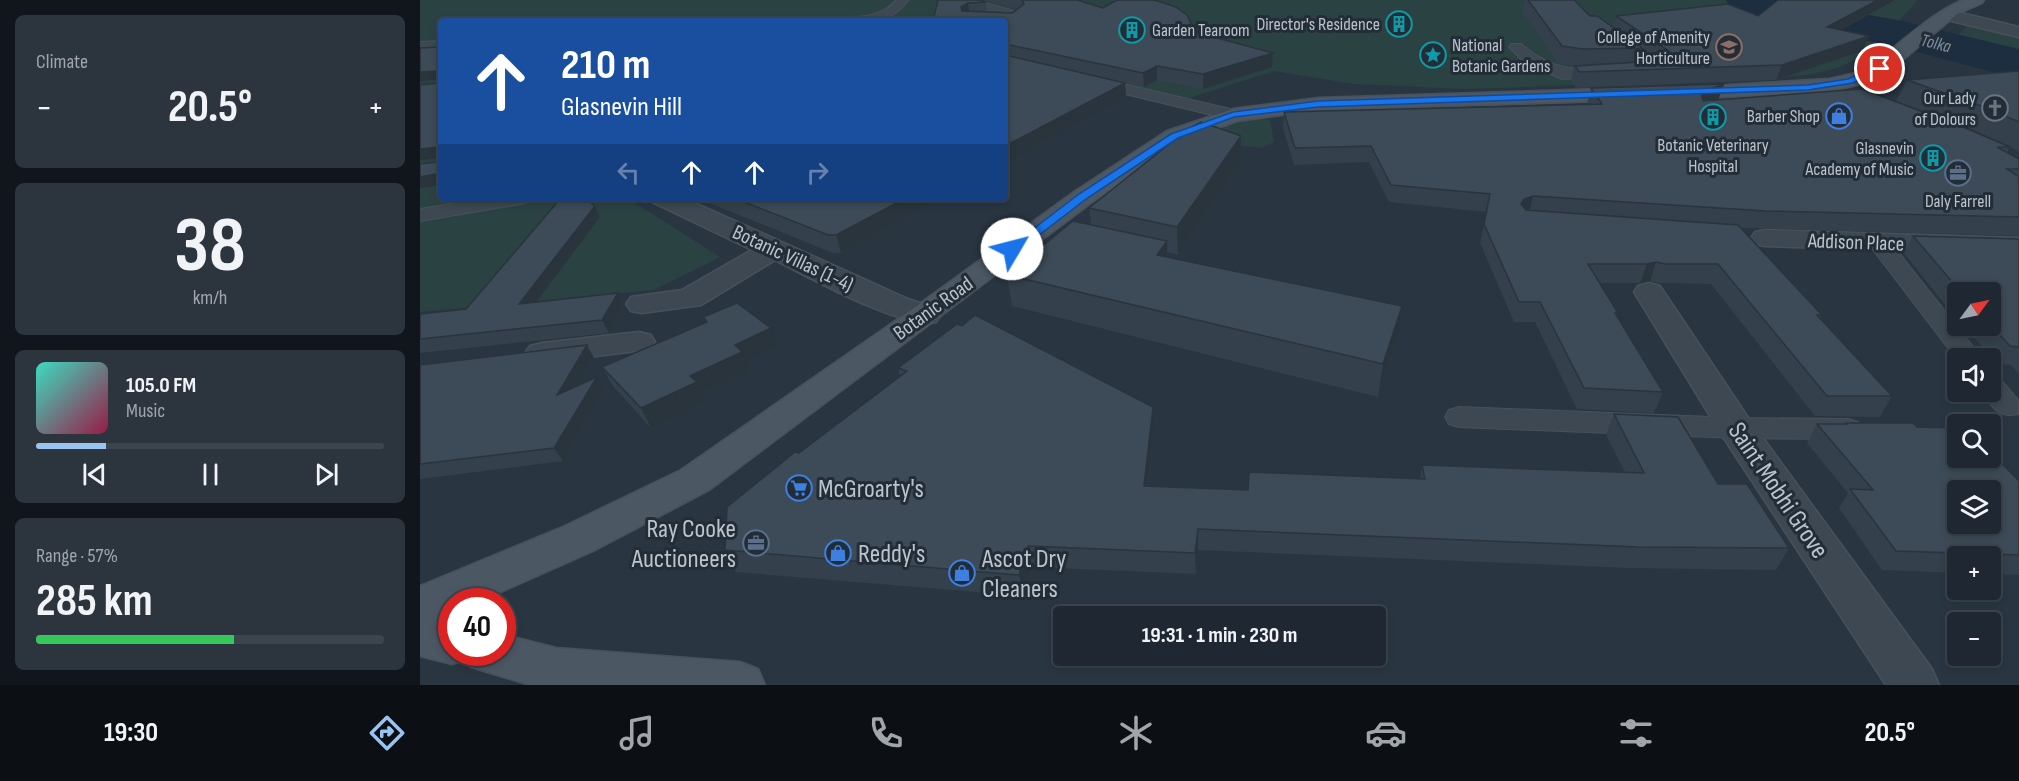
<!DOCTYPE html>
<html lang="en">
<head>
<meta charset="utf-8">
<style>
  :root { --surface:#1f2832; --page:#2c343e; --text:#f1f3f6; --muted:#a1a6ac; --line:#3c444d; --accent:#99c4f1 }
  body { margin:0; font-family:"Sofia Sans Condensed",sans-serif; background:var(--page); color:var(--text); height:100vh; display:flex; flex-direction:column; font-size:22px; white-space:nowrap }
  * { box-sizing:border-box; margin:0 }
  p { font-size:20px; color:var(--muted) }
  .icon { flex:none; width:33px; height:33px; fill:none; stroke:currentColor; stroke-width:2; stroke-linecap:round; stroke-linejoin:round }
  .map { position:relative; flex:1; overflow:hidden }
  .side { display:flex; flex-direction:column; gap:15px; padding:15px; background:#11161c; width:420px }
  .side>* { flex:none }
  .banner { position:absolute; left:18px; top:18px; width:570px; height:183px; border-radius:6px; box-shadow:0 3px 9px #0003,0 0 0 2px var(--line); background:#1a4fa0; color:#fff; overflow:hidden }
  .needle { width:39px; rotate:57deg }
  .tools { position:absolute; left:1527px; top:282px; display:grid; gap:12px }
  .tools a { display:grid; place-items:center; width:54px; height:54px; border-radius:6px; background:var(--surface); box-shadow:0 3px 9px #0003,0 0 0 2px var(--line); font-size:30px }
  .speed { position:absolute; left:18px; top:588px; display:flex; gap:12px; font-size:30px; font-weight:700; text-align:center }
  .speed>* { display:grid; place-content:center; width:78px; height:78px; border-radius:50%; background:var(--surface); box-shadow:0 3px 9px #0003,0 0 0 2px var(--line); line-height:1 }
  .speed .limit { border:9px solid #d22; background:#fff; color:#111 }
  .pin { position:absolute; display:grid; place-items:center; width:51px; height:51px; color:#fff; margin:-26px; border:3px solid #fff; border-radius:50%; box-shadow:0 2px 6px #0007 }
  .me { position:absolute; width:66px; margin:-33px; rotate:53deg; stroke-linejoin:round; filter:drop-shadow(0 0 4px #0008) }
  .turn { display:flex; align-items:center; gap:21px; height:126px; padding:0 24px; font-size:27px }
  .turn .icon { width:78px; height:78px; stroke-width:2.5 }
  .turn b { display:block; font-size:42px; line-height:51px }
  .lanes { display:flex; align-items:center; height:57px; padding:0 24px; background:#0003; justify-content:center; gap:30px; direction:ltr }
  .lanes .off { opacity:.35 }
  .big { font-size:45px; font-weight:700; line-height:1.1 }
  .side .tile { flex:1; display:flex; flex-direction:column; justify-content:center; gap:9px; min-width:0; padding:0 21px; border-radius:9px; background:var(--page) }
  .side .dial { align-items:center; gap:0 }
  .dial b { font-size:78px; line-height:1 }
  .song { display:flex; align-items:center; gap:18px }
  .cover { width:72px; height:72px; border-radius:9px; background:linear-gradient(135deg,hsl(170 70% 55%),hsl(340 70% 35%)) }
  .played { height:6px; border-radius:3px; background:linear-gradient(90deg,var(--accent) 20%,var(--line) 20%) }
  .keys { display:flex; justify-content:space-around; direction:ltr }
  .heat { display:flex; justify-content:space-between; align-items:center; font-size:33px; direction:ltr }
  .charge { height:9px; border-radius:4px; background:linear-gradient(90deg,#34c759 57%,var(--line) 0) }
  .trip { position:absolute; left:633px; top:606px; width:333px; height:60px; border-radius:6px; background:var(--surface); box-shadow:0 3px 9px #0003,0 0 0 2px var(--line); font-weight:700; line-height:60px; text-align:center }
  .tabs { display:flex; height:96px; justify-content:space-around; align-items:center; background:#0c1014; color:var(--muted) }
  .tabs .icon { width:42px; height:42px }
  .tabs .selected { color:var(--accent) }
  .tabs b { font-size:27px; color:var(--text) }
  main { display:flex; flex:1; min-height:0 }
  .map>svg:first-child { display:block }
  .green { fill:#2b4243 }
  .lines { fill:none; stroke-linecap:round; stroke-linejoin:round }
  .river { fill:#1c2e40; fill-rule:evenodd }
  .lane-casing { stroke:#47515b; stroke-width:2 }
  .street-casing { stroke:#47515b; stroke-width:3 }
  .secondary-casing { stroke:#47515b; stroke-width:3 }
  .lane { fill:#3d4852; fill-rule:evenodd }
  .street { fill:#3d4852; fill-rule:evenodd }
  .secondary { fill:#4c5764; fill-rule:evenodd }
  .wall { fill:#34404b; fill-rule:evenodd }
  .shaded-wall { fill:#2a343d }
  .building { fill:#3c4b57; stroke:#2a343d; stroke-width:1.5; fill-rule:evenodd }
  .route { fill:#1a73e8; stroke:#114b97; stroke-width:1.5 }
  .labels { text-anchor:middle; stroke-width:6; stroke-linejoin:round; paint-order:stroke }
  .far-poi-label { font-size:18px; fill:#bbc3cb; stroke:#222d37; text-anchor:end }
  .far-water-label { font-size:18px; font-style:italic; fill:#7790a7; stroke:#222d37 }
  .street-label { font-size:21px; fill:#bbc3cb; stroke:#222d37 }
  .near-poi-label { font-size:26px; fill:#bbc3cb; stroke:#222d37; text-anchor:start }
  .near-street-label { font-size:26px; fill:#bbc3cb; stroke:#222d37 }
</style>
</head>
<body>
<main>
<section class="side">
<div class="tile"><p>Climate</p>
<div class="heat"><a>−</a><b class="big">20.5°</b><a>+</a></div>
</div>
<div class="tile dial"><b>38</b><p>km/h</p></div>
<div class="tile">
<div class="song"><i class="cover"></i><div><b>105.0 FM</b><p>Music</p></div></div>
<div class="played"></div>
<div class="keys"><svg class="icon" aria-label="previous" viewBox="0 0 24 24"><path d="M18 5L8 12l10 7zM5 5v14"/></svg><svg class="icon" aria-label="pause" viewBox="0 0 24 24"><path d="M8 5v14M16 5v14"/></svg><svg class="icon" aria-label="next" viewBox="0 0 24 24"><path d="M6 5l10 7-10 7zM19 5v14"/></svg></div>
</div>
<div class="tile"><p>Range · 57%</p><b class="big">285 km</b><div class="charge"></div></div>
</section>
<div class="map">
<svg width="1599" height="685" viewBox="0 0 1599 685">
  <rect width="100%" height="100%" fill="#293642"/>
  <g class="green">
    <path d="M0 0H1498C1479 20 1459 46 1434 60 1407 76 1371 76 1340 79L1044 89 934 84 854 71 775 96 755 106 585 69V21H21V198H207L300 257 233 290 0 312Z"/>
    <polygon points="1547,23 1599,35 1599,55 1532,39 1544,30"/>
    <polygon points="830,118 850,120 854,142 841,148 780,141 784,133 810,121"/>
  </g>
  <g class="lines">
    <polygon class="river" points="1306,0 1367,0 1482,21 1599,49 1599,79 1478,47 1347,21 1312,9"/>
    <g class="lane-casing">
      <g id="lane">
        <path d="M476 0H488C468 30 433 21 400 21L407 17C430 17 460 21 476 0Z"/>
        <polygon points="535,0 554,0 602,13 603,16 594,23 544,21 551,17 582,16 537,3"/>
        <path d="M1191 32 1243 68 1245 71 1243 74 1142 79 1104 62 1089 47 1091 44H1101C1140 79 1175 68 1223 67L1186 39 1184 36 1186 33Z"/>
        <polygon points="21,41 21,49 0,50 0,42"/>
        <polygon points="673,77 819,111 821,115 813,120 668,85 665,82 668,79"/>
        <polygon points="65,198 111,198 108,202 101,204 0,221 0,209"/>
        <polygon points="1459,237 1467,238 1562,358 1538,358 1538,361 1448,243 1451,238"/>
        <path d="M1570 376 1580 379 1598 400V414C1578 419 1572 406 1561 392H1570Z"/>
        <polygon points="1039,407 1316,418 1428,419 1438,422 1442,429 1438,436 1428,439 1316,438 1039,427 1029,424 1025,417 1029,410"/>
      </g>
    </g>
    <g class="street-casing">
      <g id="street">
        <polygon points="1529,10 1599,27 1599,37 1523,19 1521,15"/>
        <path d="M230 198H264L488 299 516 308 521 315 516 322C483 330 389 277 355 260L281 305 222 313 211 311 206 304 211 297 262 290 332 250 234 203Z"/>
        <polygon points="1345,230 1599,238 1599,254 1345,246 1335,244 1331,238 1335,232"/>
        <polygon points="1229,283 1240,286 1329,419 1512,669 1519,685 1466,685 1303,437 1214,292 1218,286"/>
        <polygon points="219,332 231,335 235,342 231,349 122,363 110,360 105,353 110,346 122,343"/>
      </g>
    </g>
    <g class="secondary-casing">
      <path id="secondary" d="M1543 0H1564L1562 3 1537 14 1467 73 1437 85 1409 91 1308 97 899 110 817 121 763 141 672 202 289 490 173 551 58 602H32V613L19 619 32 622V652H82V634L136 648 320 662 338 669 345 685H110L51 667 47 659 32 664 0 656V586L143 527 261 470 494 308 654 192 747 131 813 109 899 98 1308 85 1409 79C1424 76 1440 73 1453 65 1462 60 1470 51 1478 44 1499 27 1519 10 1543 0Z"/>
    </g>
    <use href="#lane" class="lane"/>
    <use href="#street" class="street"/>
    <use href="#secondary" class="secondary"/>
  </g>
  <g class="wall">
    <polygon points="518,0 566,2 567,12 592,13 597,9 563,0 657,0 683,8 775,32 852,67 783,89 737,80 724,87 705,83 706,97 585,163 585,21 513,21"/>
    <path d="M1105 0H1154L1170 16 1193 27 1196 16H1338L1358 0H1475L1421 30 1449 36 1442 51 1356 80 1156 88 1151 81 1154 66 1138 63 1102 12ZM1221 50 1237 61 1218 62Z"/>
    <polygon points="1599,71 1599,152 1590,147 1587,153 1599,159 1599,236 1321,228 1402,315 1400,319 1472,396 1460,417 1395,416 1291,284 1238,283 1230,281 1220,283 1180,283 1198,313 1197,316 1243,392 1234,413 1157,409 1115,322 1094,322 1060,243 1067,212 969,202 949,162 874,165 863,128 864,112 1167,104 1171,88 1304,84 1298,100 1296,100 1590,147 1552,129 1476,101 1487,80"/>
    <polygon points="821,161 758,255 747,252 747,257 978,337 958,397 592,306 587,275 671,225 669,208"/>
    <polygon points="277,198 521,198 421,253 413,253"/>
    <polygon points="175,206 180,217 117,302 198,293 204,305 189,333 0,353 0,314 46,309"/>
    <polygon points="1493,236 1599,239 1599,374 1591,365 1577,364 1545,326 1570,326 1570,292 1538,292 1538,316 1534,312 1531,312 1484,253"/>
    <polygon points="283,317 358,347 327,362 330,370 282,393 286,401 231,428 193,386 182,367 286,322"/>
    <polygon points="174,358 158,385 184,390 143,461 0,479 0,365"/>
    <polygon points="478,368 733,407 735,427 728,486 828,490 1000,478 1002,465 1205,472 1186,435 1194,414 1298,484 1369,548 1356,570 1209,568 778,550 776,574 612,567 604,596 316,572 305,550 480,376"/>
    <polygon points="1426,423 1497,427 1599,481 1599,575 1570,574 1570,556 1538,556 1538,573 1462,570 1419,508 1428,493 1387,443 1397,424 1425,424"/>
  </g>
  <g class="shaded-wall">
    <polygon points="1458,0 1475,0 1401,41 1407,27"/>
    <polygon points="548,3 550,15 543,19 541,7"/>
    <polygon points="1449,36 1442,51 1356,80 1362,65"/>
    <polygon points="853,53 852,67 783,89 783,74"/>
    <polygon points="737,66 737,80 724,87 723,73"/>
    <polygon points="18,71 21,79 0,81 0,72"/>
    <polygon points="705,83 706,97 585,163 585,146"/>
    <polygon points="1304,84 1298,100 1276,107 1281,92"/>
    <polygon points="821,136 821,161 758,255 757,227"/>
    <polygon points="17,147 21,158 0,160 0,149"/>
    <polygon points="21,173 21,185 0,188 0,177"/>
    <polygon points="1113,196 1109,214 1101,204 1104,199"/>
    <polygon points="486,198 521,198 421,253 416,235"/>
    <polygon points="175,206 180,217 106,316 99,304"/>
    <polygon points="747,241 748,270 737,255"/>
    <polygon points="1236,262 1230,281 1220,283 1227,264"/>
    <polygon points="198,293 204,305 189,333 182,320"/>
    <polygon points="982,306 978,337 958,397 963,364"/>
    <polygon points="351,328 358,347 327,362 330,370 282,393 286,401 231,428 221,408 315,345"/>
    <polygon points="167,345 174,358 145,408 137,395"/>
    <polygon points="177,377 184,390 143,461 134,448"/>
    <polygon points="733,407 735,427 725,507 724,486"/>
    <polygon points="778,529 778,550 776,574 775,553"/>
    <polygon points="608,546 612,567 604,596 599,575"/>
  </g>
  <g class="building">
    <polygon points="518,0 559,0 566,2 548,3 541,7 542,11 592,13 604,4 602,0 657,0 683,8 697,0 734,0 756,7 767,15 775,32 853,53 783,74 737,66 723,73 585,44 585,21 513,21"/>
    <polygon points="1108,0 1154,0 1170,16 1177,16 1222,48 1163,49 1142,46"/>
    <polygon points="1358,0 1458,0 1407,27 1449,36 1362,65 1159,72 1155,66 1250,60 1252,55 1249,51 1196,16 1308,4 1338,16"/>
    <polygon points="21,47 21,173 0,177 0,164 17,162 17,147 0,149 0,85 18,83 18,71 0,72 0,48"/>
    <polygon points="585,55 705,83 585,146"/>
    <polygon points="1599,71 1599,122 1564,107 1487,80"/>
    <polygon points="1304,84 1281,92 1283,101 1442,89 1543,127 1590,147 1577,147 1599,159 1599,169 1587,169 1599,177 1599,217 1345,211 1113,196 1104,199 1101,204 1106,210 1318,225 1402,315 1397,315 1472,396 1407,396 1298,264 1245,264 1236,262 1227,264 1168,264 1198,313 1195,313 1243,392 1164,388 1120,302 1099,302 1064,224 1070,194 971,185 951,146 875,148 864,112 1182,104 1171,88"/>
    <polygon points="781,122 821,136 757,227 669,208 768,129"/>
    <polygon points="141,198 165,198 175,206 99,304 198,293 182,320 0,339 0,314 46,309"/>
    <polygon points="314,198 486,198 416,235 408,235"/>
    <polygon points="653,221 747,241 737,255 982,306 963,364 587,275"/>
    <polygon points="1493,236 1599,239 1599,347 1590,346 1570,324 1570,292 1541,292"/>
    <polygon points="317,303 351,328 315,345 322,352 270,376 277,382 221,408 182,367 287,322 283,317"/>
    <polygon points="555,315 733,407 724,486 828,490 829,472 1005,479 1002,465 1224,473 1194,414 1258,417 1298,484 1327,484 1369,548 1218,547 778,529 775,553 608,546 599,575 305,550 307,507 375,452 379,453 487,371 478,368 537,324 542,326"/>
    <polygon points="167,345 137,395 177,377 134,448 0,464 0,365"/>
    <path d="M1426 423H1493L1497 427 1538 428V458H1570V451L1599 481V555L1476 551 1430 489 1453 490 1397 424H1427ZM1538 490H1570V524H1538Z"/>
  </g>
  <polygon class="route" points="1457,67 1464,69 1433,83 1388,90 898,107 814,117 758,138 666,199 597,252 588,252 587,249 659,194 751,134 813,112 898,101 1388,85 1428,79"/>
  <defs>
    <g id="building-ring" transform="scale(1.35)"><circle r="9.5" fill="#222d37" stroke="#0f9aa8" stroke-width="1.5"/><path d="M-4-6H4V6H1V3H-1V6H-4ZM-2.5-4.3h1.7v1.8h-1.7ZM.8-4.3h1.7v1.8H.8ZM-2.5-1h1.7V.8h-1.7ZM.8-1h1.7V.8H.8Z" fill="#0f9aa8"/></g>
    <g id="university-ring" transform="scale(1.35)"><circle r="9.5" fill="#222d37" stroke="#8d6e63" stroke-width="1.5"/><path d="M0-5L7-2L0 1L-7-2ZM-4 1L0 2.5L4 1V4Q0 6-4 4Z" fill="#8d6e63"/></g>
    <g id="sight-ring" transform="scale(1.35)"><circle r="9.5" fill="#222d37" stroke="#0f9aa8" stroke-width="1.5"/><path d="M0-6L1.8-2.2L6-1.7L2.9 1.2L3.7 5.4L0 3.3L-3.7 5.4L-2.9 1.2L-6-1.7L-1.8-2.2Z" fill="#0f9aa8"/></g>
    <g id="church-ring" transform="scale(1.35)"><circle r="9.5" fill="#222d37" stroke="#6b7280" stroke-width="1.5"/><path d="M-1.2-6h2.4v3.5h3.3v2.4h-3.3V6h-2.4V-.1h-3.3v-2.4h3.3Z" fill="#6b7280"/></g>
    <g id="shop-ring" transform="scale(1.35)"><circle r="9.5" fill="#222d37" stroke="#3f7fe0" stroke-width="1.5"/><path d="M-5-2.5h2.3a2.7 3.5 0 0 1 5.4 0H5L5.5 6h-11ZM-1.5-2.5h3a1.5 2.3 0 0 0-3 0Z" fill="#3f7fe0"/></g>
    <g id="office-ring" transform="scale(1.35)"><circle r="9.5" fill="#222d37" stroke="#5c6f8a" stroke-width="1.5"/><path d="M-6-3h4V-5.5h4V-3h4V5H-6ZM-1-4.5V-3h2v-1.5ZM-6 0V1H6V0Z" fill="#5c6f8a"/></g>
    <g id="supermarket-ring" transform="scale(1.35)"><circle r="9.5" fill="#222d37" stroke="#3f7fe0" stroke-width="1.5"/><path d="M-6-5.5h2.5l.6 2H6L4.5 2H-2.5L-4.4-4H-6ZM-1.5 3.2a1.3 1.3 0 1 0 .1 0ZM3 3.2a1.3 1.3 0 1 0 .1 0Z" fill="#3f7fe0"/></g>
  </defs>
  <g fill-rule="evenodd">
    <use href="#building-ring" x="979" y="24"/>
    <use href="#building-ring" x="712" y="30"/>
    <use href="#university-ring" x="1309" y="47"/>
    <use href="#sight-ring" x="1013" y="55"/>
    <use href="#church-ring" x="1575" y="108"/>
    <use href="#shop-ring" x="1419" y="116"/>
    <use href="#building-ring" x="1293" y="117"/>
    <use href="#building-ring" x="1513" y="158"/>
    <use href="#office-ring" x="1538" y="173"/>
    <use href="#supermarket-ring" x="379" y="488"/>
    <use href="#office-ring" x="336" y="543"/>
    <use href="#shop-ring" x="418" y="553"/>
    <use href="#shop-ring" x="542" y="573"/>
  </g>
  <g class="labels">
    <g class="far-poi-label">
      <text x="960" y="30">Director's Residence</text>
      <text x="732" y="36" text-anchor="start">Garden Tearoom</text>
      <text x="1290" y="43">College of Amenity<tspan x="1290" dy="21">Horticulture</tspan></text>
      <text x="1032" y="51" text-anchor="start">National<tspan x="1032" dy="21">Botanic Gardens</tspan></text>
      <text x="1556" y="104">Our Lady<tspan x="1556" dy="21">of Dolours</tspan></text>
      <text x="1400" y="122">Barber Shop</text>
      <text x="1293" y="151" text-anchor="middle">Botanic Veterinary<tspan x="1293" dy="21">Hospital</tspan></text>
      <text x="1494" y="154">Glasnevin<tspan x="1494" dy="21">Academy of Music</tspan></text>
      <text x="1538" y="207" text-anchor="middle">Daly Farrell</text>
    </g>
    <g class="far-water-label">
      <text transform="translate(1516 43) rotate(14)" y="6">Tolka</text>
    </g>
    <g class="street-label">
      <text transform="translate(1436 242) rotate(2)" y="7">Addison Place</text>
      <text transform="translate(373 258) rotate(25)" y="7">Botanic Villas (1-4)</text>
      <text transform="translate(513 308) rotate(-36)" y="7">Botanic Road</text>
    </g>
    <g class="near-poi-label">
      <text x="398" y="497">McGroarty's</text>
      <text x="316" y="537" text-anchor="end">Ray Cooke<tspan x="316" dy="30">Auctioneers</tspan></text>
      <text x="438" y="562">Reddy's</text>
      <text x="562" y="567">Ascot Dry<tspan x="562" dy="30">Cleaners</tspan></text>
    </g>
    <g class="near-street-label">
      <text transform="translate(1359 490) rotate(56)" y="9">Saint Mobhi Grove</text>
    </g>
  </g>
</svg>
<div class="tools">
<a><svg class="needle" viewBox="-14 -14 28 28"><path d="M0-13l5 13h-10z" fill="#e53935"/><path d="M0 13l5-13h-10z" fill="#a1a6ac"/></svg></a>
<a><svg class="icon" aria-label="sound" viewBox="0 0 24 24"><path d="M4 9h4l5-4v14l-5-4H4zM17 9q2 3 0 6"/></svg></a>
<a><svg class="icon" aria-label="search" viewBox="0 0 24 24"><circle cx="10" cy="10" r="6"/><path d="M15 15l6 6"/></svg></a>
<a><svg class="icon" aria-label="layers" viewBox="0 0 24 24"><path d="M12 4l9 5-9 5-9-5zM3 14l9 5 9-5"/></svg></a>
<a>+</a>
<a>−</a>
</div>
<div class="speed"><div class="limit">40</div></div>
<div class="pin" style="left:1460px;top:69px;background:#d93025"><svg class="icon" aria-label="arrive" viewBox="0 0 24 24"><path d="M6 21V4h12l-3 4 3 4H6"/></svg></div>
<svg class="me" style="left:592px;top:249px" viewBox="-20 -20 40 40"><circle r="19" fill="#fff"/><path d="M0-13L10 11 0 6-10 11z" fill="#1a73e8"/></svg>
<div class="trip">19:31 · 1 min · 230 m</div>
<div class="banner">
<div class="turn"><svg class="icon" aria-label="ahead" viewBox="0 0 24 24"><path d="M12 20V5M6 11l6-6 6 6"/></svg><div><b>210 m</b>Glasnevin Hill</div></div>
<div class="lanes"><svg class="icon off" aria-label="left" viewBox="0 0 24 24"><path d="M17 20v-9H6M10 6l-5 5 5 5"/></svg><svg class="icon" aria-label="ahead" viewBox="0 0 24 24"><path d="M12 20V5M6 11l6-6 6 6"/></svg><svg class="icon" aria-label="ahead" viewBox="0 0 24 24"><path d="M12 20V5M6 11l6-6 6 6"/></svg><svg class="icon off" aria-label="right" viewBox="0 0 24 24"><path d="M7 20v-9h11M14 6l5 5-5 5"/></svg></div>
</div>
</div>
</main>
<nav class="tabs">
<b>19:30</b>
<svg class="icon selected" aria-label="directions" viewBox="0 0 24 24"><path d="M12 3l9 9-9 9-9-9zM9 14v-3h6M13 9l2 2-2 2"/></svg>
<svg class="icon" aria-label="music" viewBox="0 0 24 24"><path d="M9 18V5l10-2v13"/><circle cx="6" cy="18" r="3"/><circle cx="16" cy="16" r="3"/></svg>
<svg class="icon" aria-label="phone" viewBox="0 0 24 24"><path d="M5 4h4l2 5-3 2q2 4 5 5l2-3 5 2v4C11 20 4 13 5 4z"/></svg>
<svg class="icon" aria-label="climate" viewBox="0 0 24 24"><path d="M12 3v18M4 7l16 10M4 17L20 7"/></svg>
<svg class="icon" aria-label="car" viewBox="0 0 24 24"><path d="M5 17H2v-5l4-1 3-4h7l3 4 3 1v5h-3M9 17h6M6 11h13"/><circle cx="7" cy="17" r="2"/><circle cx="17" cy="17" r="2"/></svg>
<svg class="icon" aria-label="filters" viewBox="0 0 24 24"><path d="M4 7h16M4 17h16"/><circle cx="9" cy="7" r="2"/><circle cx="15" cy="17" r="2"/></svg>
<b>20.5°</b>
</nav>
</body>
</html>
